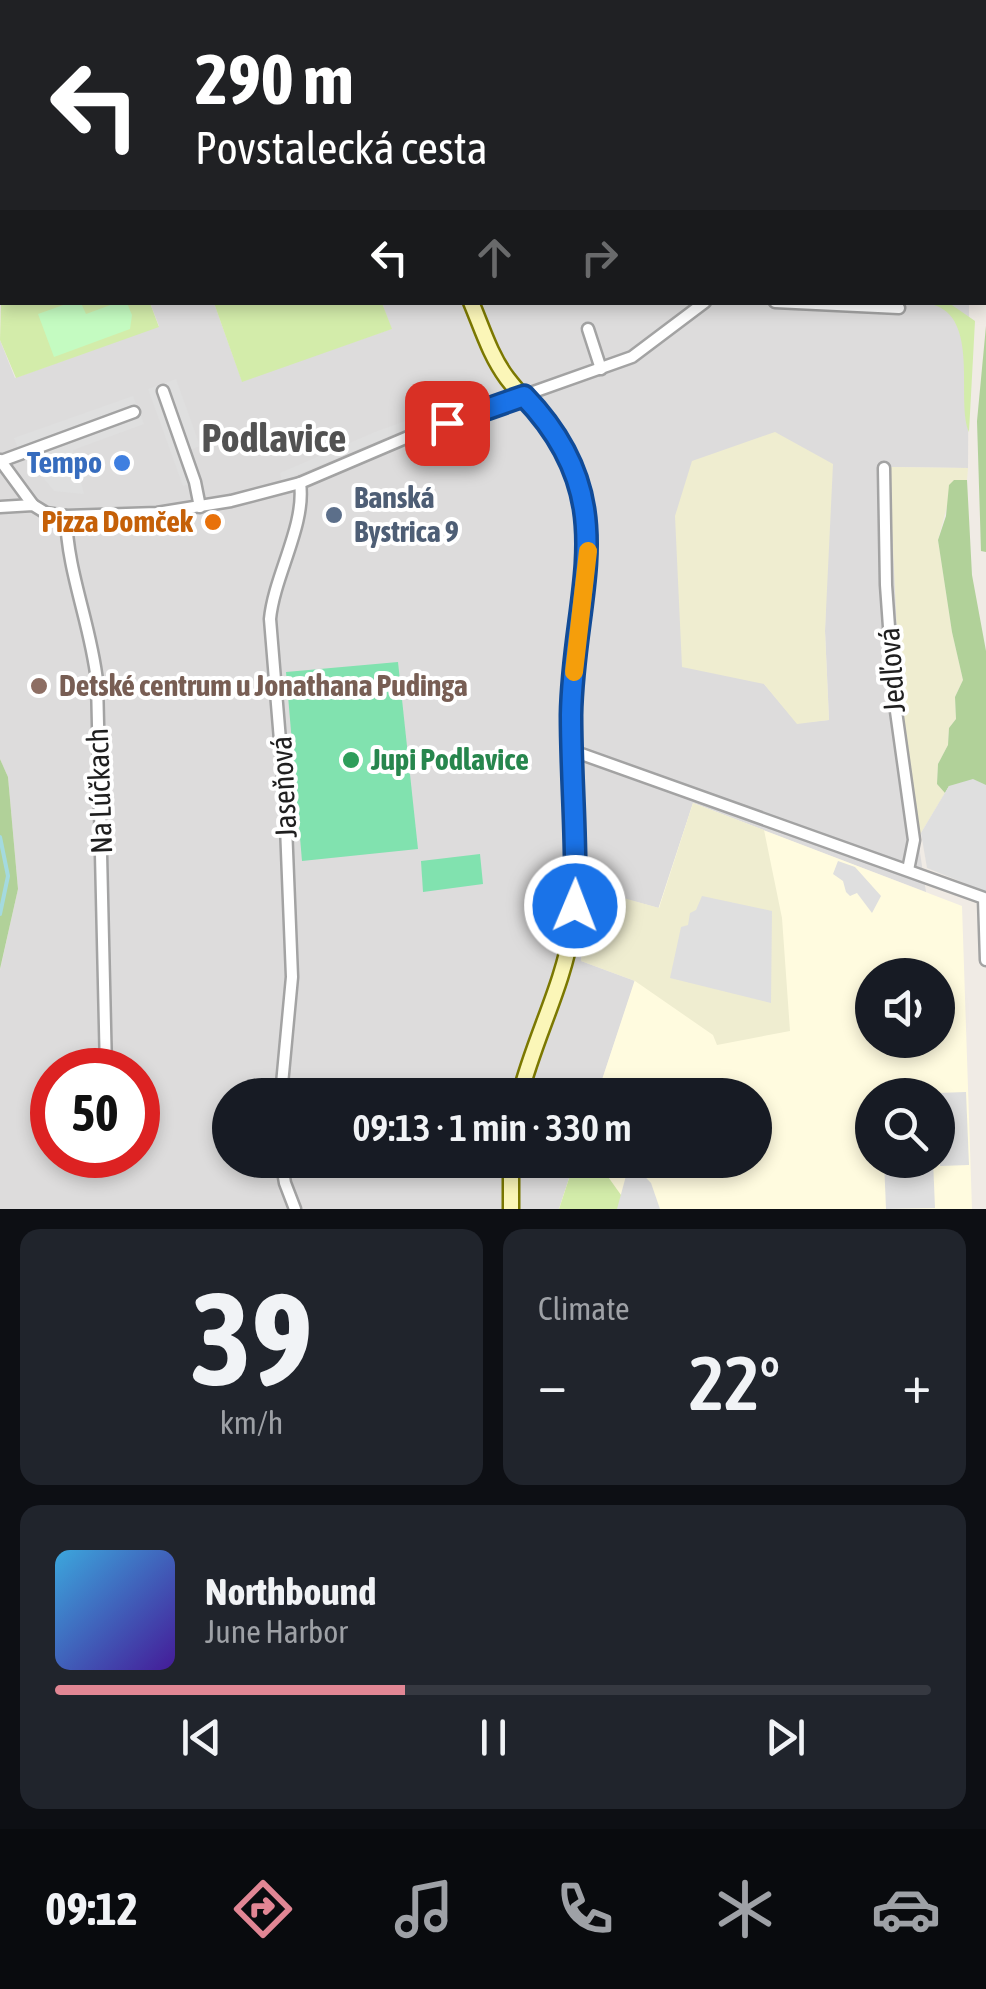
<!DOCTYPE html>
<html lang="en">
<head>
<meta charset="utf-8">
<style>
  :root { --surface:#171b24; --page:#20242c; --text:#f1f3f6; --muted:#9ea1a6; --line:#363941; --accent:#e18694 }
  body { margin:0; font-family:"Asap Condensed",sans-serif; background:var(--page); color:var(--text); height:100vh; display:flex; flex-direction:column; font-size:38px; white-space:nowrap }
  * { box-sizing:border-box; margin:0 }
  p { font-size:32px; color:var(--muted) }
  .icon { flex:none; width:55px; height:55px; fill:none; stroke:currentColor; stroke-width:2; stroke-linecap:round; stroke-linejoin:round }
  .map { position:relative; height:1209px; overflow:hidden }
  .panel { display:flex; flex-direction:column; gap:20px; padding:20px; background:#0d0f14; flex:1 }
  .panel>* { flex:none }
  .top-card { position:absolute; left:0px; top:0px; width:988px; height:305px; box-shadow:0 5px 15px #0003; background:#202124; color:#fff; overflow:hidden }
  .controls { position:absolute; left:855px; top:958px; display:grid; gap:20px }
  .controls a { display:grid; place-items:center; width:100px; height:100px; border-radius:50%; background:var(--surface); box-shadow:0 5px 15px #0003; font-size:50px }
  .speed { position:absolute; left:30px; top:1048px; display:flex; gap:20px; font-size:50px; font-weight:700; text-align:center }
  .speed>* { display:grid; place-content:center; width:130px; height:130px; border-radius:50%; background:var(--surface); box-shadow:0 5px 15px #0003; line-height:1 }
  .speed .limit { border:15px solid #d22; background:#fff; color:#111 }
  .pin { position:absolute; display:grid; place-items:center; width:85px; height:85px; color:#fff; margin:-42px; border-radius:20px; box-shadow:0 5px 15px #0006 }
  .me { position:absolute; width:110px; margin:-55px; rotate:1deg; stroke-linejoin:round; filter:drop-shadow(0 0 8px #0008) }
  .turn { display:flex; align-items:center; gap:35px; height:210px; padding:0 30px; font-size:45px }
  .turn .icon { width:130px; height:130px; stroke-width:2.5 }
  .turn b { display:block; font-size:70px; line-height:85px }
  .lanes { display:flex; align-items:center; height:95px; padding:0 30px; background:#0003; justify-content:center; gap:50px; direction:ltr }
  .lanes .off { opacity:.35 }
  .big { font-size:75px; font-weight:600; line-height:1.1 }
  .panel .tile { flex:1; display:flex; flex-direction:column; justify-content:center; gap:15px; min-width:0; padding:0 35px; border-radius:20px; background:var(--page) }
  .panel .dial { align-items:center; gap:0 }
  .dial b { font-size:130px; line-height:1 }
  .song { display:flex; align-items:center; gap:30px }
  .cover { width:120px; height:120px; border-radius:15px; background:linear-gradient(135deg,hsl(200 70% 55%),hsl(260 70% 35%)) }
  .played { height:10px; border-radius:5px; background:linear-gradient(90deg,var(--accent) 40%,var(--line) 40%) }
  .keys { display:flex; justify-content:space-around; direction:ltr }
  .heat { display:flex; justify-content:space-between; align-items:center; font-size:55px; direction:ltr }
  .panel .tiles { flex:1; display:grid; gap:20px; grid-template-columns:1fr 1fr }
  .tile:last-child { grid-column:span 2 }
  .trip { position:absolute; left:212px; top:1078px; width:560px; height:100px; border-radius:50px; background:var(--surface); box-shadow:0 5px 15px #0003; font-weight:600; line-height:100px; text-align:center }
  .dock { display:flex; height:160px; justify-content:space-around; align-items:center; background:#090b0e; color:var(--muted) }
  .dock .icon { width:70px; height:70px }
  .dock .selected { color:var(--accent) }
  .dock b { font-size:45px; color:var(--text) }
  .map>svg:first-child { display:block }
  .residential { fill:#dddcdc; fill-rule:evenodd }
  .education { fill:#fffbdf; fill-rule:evenodd }
  .farmland { fill:#efedd0 }
  .grass { fill:#d3ecaa }
  .forest { fill:#b1d199 }
  .park { fill:#c4fbc1 }
  .pitch { fill:#81e2af }
  .parking { fill:#dfdfdf }
  .lines { fill:none; stroke-linecap:round; stroke-linejoin:round }
  .stream { stroke:#a4dadf; stroke-width:4 }
  .minor-casing { stroke:#a3a3a3; stroke-width:15 }
  .secondary-casing { stroke:#7b7801; stroke-width:19 }
  .minor { stroke:#fff; stroke-width:10 }
  .secondary { stroke:#fbf6b8; stroke-width:14 }
  .route-casing { stroke:#114b97; stroke-width:25 }
  .route { stroke:#1a73e8; stroke-width:18 }
  .slow { stroke:#f59e0b; stroke-width:18 }
  .shop-dot { fill:#3f7fe0; stroke:#fff; stroke-width:4 }
  .service-dot { fill:#5c6f8a; stroke:#fff; stroke-width:4 }
  .food-dot { fill:#e8710a; stroke:#fff; stroke-width:4 }
  .education-dot { fill:#8d6e63; stroke:#fff; stroke-width:4 }
  .leisure-dot { fill:#2e9e5b; stroke:#fff; stroke-width:4 }
  .labels { text-anchor:middle; stroke-width:8; stroke-linejoin:round; paint-order:stroke }
  .shop-label { font-size:30px; font-weight:bold; fill:#366cbe; stroke:#fff; text-anchor:end }
  .service-label { font-size:30px; font-weight:bold; fill:#4e5e75; stroke:#fff; text-anchor:start }
  .food-label { font-size:30px; font-weight:bold; fill:#c56008; stroke:#fff; text-anchor:end }
  .street-label { font-size:30px; fill:#1f1f1f; stroke:#fff }
  .education-label { font-size:30px; font-weight:bold; fill:#785e54; stroke:#fff; text-anchor:start }
  .leisure-label { font-size:30px; font-weight:bold; fill:#27864d; stroke:#fff; text-anchor:start }
  .district-label { font-size:40px; font-weight:bold; fill:#525252; stroke:#fff }
</style>
</head>
<body>
<div class="map">
<svg width="986" height="1209" viewBox="0 0 986 1209">
  <rect width="100%" height="100%" fill="#f0ebe5"/>
  <g class="residential">
    <polygon points="0,0 326,0 328,2 2,2 0,268"/>
    <path d="M150 303H214L242 381 391 329 382 303H969L968 468 890 467 902 735 926 892 694 804 659 908 588 889 581 961 635 981 597 1095H230V1160H575L559 1209H0V970L18 889 8 777 0 759V340L15 378 159 326ZM827 559 825 631 829 720 797 723 764 684ZM52 1070H138V1155H52Z"/>
  </g>
  <path class="education" d="M693 803 962 906 972 1209H559L575 1160H755V1095H597ZM872 975H938V1040H872ZM872 1095H938V1160H872Z"/>
  <g class="farmland">
    <polygon points="456,0 986,0 986,86 985,2"/>
    <polygon points="775,432 833,464 825,631 829,720 797,724 764,684 682,667 675,516 692,461"/>
    <polygon points="889,467 968,468 967,480 954,480 938,540 952,632 963,680 955,697 956,719 949,728 948,745 938,764 937,784 945,793 919,836 902,735"/>
    <polygon points="693,803 764,830 782,918 790,1031 717,1045 713,1035 635,981 581,961 588,888 659,908"/>
  </g>
  <g class="grass">
    <polygon points="2,267 2,302 150,303 159,327 16,378 0,340"/>
    <polygon points="214,303 382,303 392,329 242,382"/>
    <path d="M889 303H949L975 321 969 432C956 402 979 323 937 306 922 300 903 304 889 303Z"/>
    <polygon points="575,1160 596,1160 626,1202 624,1209 559,1209"/>
  </g>
  <g class="forest">
    <polygon points="986,326 986,552 981,551 977,421"/>
    <polygon points="954,480 967,480 972,575 986,651 986,785 949,786 945,793 937,784 938,764 948,745 949,728 956,719 955,697 963,680 952,632 938,540 946,516 949,485"/>
    <polygon points="0,759 8,777 18,889 0,969"/>
  </g>
  <polygon class="park" points="127,303 132,315 130,329 54,357 38,314 69,303 81,303 86,314 116,303"/>
  <g class="pitch">
    <polygon points="398,662 418,849 302,861 286,672"/>
    <polygon points="480,854 483,884 423,892 421,861"/>
  </g>
  <g class="parking">
    <polygon points="176,379 200,446 185,452 195,482 183,486 148,389"/>
    <polygon points="492,394 491,400 392,435 282,481 280,473 375,432 444,407 446,411"/>
    <polygon points="133,396 144,424 73,450 84,494 54,491 17,446 14,438"/>
    <polygon points="973,779 986,785 986,892 927,868 921,833 949,786"/>
    <polygon points="838,861 855,867 881,896 872,913 857,893 850,896 846,892 843,881 833,874"/>
    <polygon points="702,896 772,911 771,1003 670,978 681,927 688,925 690,913 696,910"/>
    <polygon points="966,1092 969,1165 940,1166 937,1093"/>
    <polygon points="884,1160 933,1160 935,1208 886,1209"/>
    <polygon points="630,1161 651,1183 660,1209 617,1209"/>
  </g>
  <g class="lines">
    <polyline class="stream" points="0,837 8,876 0,914"/>
    <g class="minor-casing">
      <g id="minor">
        <polyline points="187,0 188,2"/>
        <polyline points="0,198 2,197"/>
        <polyline points="775,302 899,308"/>
        <polyline points="588,329 601,369"/>
        <polyline points="163,391 195,482 200,507"/>
        <polyline points="0,460 33,505"/>
        <polyline points="1,461 134,412"/>
        <polyline points="884,468 886,585 894,697 914,840 908,870"/>
        <polyline points="0,507 33,505 46,513 66,516 157,513 231,501 300,483 415,434 632,357 705,302"/>
        <path d="M66 516C67 572 91 625 97 681L106 1070"/>
        <polyline points="573,751 984,898 986,960"/>
        <path d="M281 1095 292 977 285 801 270 619C274 576 306 525 300 483"/>
        <polyline points="281,1160 285,1183 295,1209"/>
      </g>
    </g>
    <g class="secondary-casing">
      <g id="secondary">
        <polyline points="314,0 315,2"/>
        <path d="M471 302C482 328 490 355 507 378 536 416 564 432 579 483 602 559 571 639 571 716 572 786 584 859 572 929 563 986 534 1039 520 1095"/>
        <polyline points="511,1209 511,1160"/>
      </g>
    </g>
    <use href="#minor" class="minor"/>
    <use href="#secondary" class="secondary"/>
  </g>
  <g class="lines">
    <g class="route-casing">
      <path id="route" d="M447 423 524 396C626 502 573 589 571 715 571 778 577 842 575 906"/>
    </g>
    <use href="#route" class="route"/>
    <polyline class="slow" points="574,672 588,551"/>
  </g>
  <circle class="shop-dot" cx="122" cy="463" r="10"/>
  <circle class="service-dot" cx="334" cy="515" r="10"/>
  <circle class="food-dot" cx="213" cy="522" r="10"/>
  <circle class="education-dot" cx="39" cy="686" r="10"/>
  <circle class="leisure-dot" cx="351" cy="760" r="10"/>
  <g class="labels">
    <g class="shop-label">
      <text x="102" y="473">Tempo</text>
    </g>
    <g class="service-label">
      <text x="354" y="508">Banská<tspan x="354" dy="34">Bystrica 9</tspan></text>
    </g>
    <g class="food-label">
      <text x="193" y="532">Pizza Domček</text>
    </g>
    <g class="street-label">
      <text transform="translate(892 670) rotate(-94)" y="10">Jedľová</text>
      <text transform="translate(284 787) rotate(-93)" y="10">Jaseňová</text>
      <text transform="translate(100 791) rotate(-92)" y="10">Na Lúčkach</text>
    </g>
    <g class="education-label">
      <text x="59" y="696">Detské centrum u Jonathana Pudinga</text>
    </g>
    <g class="leisure-label">
      <text x="371" y="770">Jupi Podlavice</text>
    </g>
    <g class="district-label">
      <text x="274" y="452">Podlavice</text>
    </g>
  </g>
</svg>
<div class="controls">
<a><svg class="icon" aria-label="sound" viewBox="0 0 24 24"><path d="M4 9h4l5-4v14l-5-4H4zM17 9q2 3 0 6"/></svg></a>
<a><svg class="icon" aria-label="search" viewBox="0 0 24 24"><circle cx="10" cy="10" r="6"/><path d="M15 15l6 6"/></svg></a>
</div>
<div class="speed"><div class="limit">50</div></div>
<div class="pin" style="left:447px;top:423px;background:#d93025"><svg class="icon" aria-label="arrive" viewBox="0 0 24 24"><path d="M6 21V4h12l-3 4 3 4H6"/></svg></div>
<svg class="me" style="left:575px;top:906px" viewBox="-20 -20 40 40"><circle r="17" fill="#1a73e8" stroke="#fff" stroke-width="3"/><path d="M0-11L8 9 0 5-8 9z" fill="#fff"/></svg>
<div class="trip">09:13 · 1 min · 330 m</div>
<div class="top-card">
<div class="turn"><svg class="icon" aria-label="left" viewBox="0 0 24 24"><path d="M17 20v-9H6M10 6l-5 5 5 5"/></svg><div><b>290 m</b>Povstalecká cesta</div></div>
<div class="lanes"><svg class="icon" aria-label="left" viewBox="0 0 24 24"><path d="M17 20v-9H6M10 6l-5 5 5 5"/></svg><svg class="icon off" aria-label="ahead" viewBox="0 0 24 24"><path d="M12 20V5M6 11l6-6 6 6"/></svg><svg class="icon off" aria-label="right" viewBox="0 0 24 24"><path d="M7 20v-9h11M14 6l5 5-5 5"/></svg></div>
</div>
</div>
<section class="panel">
<div class="tiles">
<div class="tile dial"><b>39</b><p>km/h</p></div>
<div class="tile"><p>Climate</p>
<div class="heat"><a>−</a><b class="big">22°</b><a>+</a></div>
</div>
<div class="tile">
<div class="song"><i class="cover"></i><div><b>Northbound</b><p>June Harbor</p></div></div>
<div class="played"></div>
<div class="keys"><svg class="icon" aria-label="previous" viewBox="0 0 24 24"><path d="M18 5L8 12l10 7zM5 5v14"/></svg><svg class="icon" aria-label="pause" viewBox="0 0 24 24"><path d="M8 5v14M16 5v14"/></svg><svg class="icon" aria-label="next" viewBox="0 0 24 24"><path d="M6 5l10 7-10 7zM19 5v14"/></svg></div>
</div>
</div>
</section>
<nav class="dock">
<b>09:12</b>
<svg class="icon selected" aria-label="directions" viewBox="0 0 24 24"><path d="M12 3l9 9-9 9-9-9zM9 14v-3h6M13 9l2 2-2 2"/></svg>
<svg class="icon" aria-label="music" viewBox="0 0 24 24"><path d="M9 18V5l10-2v13"/><circle cx="6" cy="18" r="3"/><circle cx="16" cy="16" r="3"/></svg>
<svg class="icon" aria-label="phone" viewBox="0 0 24 24"><path d="M5 4h4l2 5-3 2q2 4 5 5l2-3 5 2v4C11 20 4 13 5 4z"/></svg>
<svg class="icon" aria-label="climate" viewBox="0 0 24 24"><path d="M12 3v18M4 7l16 10M4 17L20 7"/></svg>
<svg class="icon" aria-label="car" viewBox="0 0 24 24"><path d="M5 17H2v-5l4-1 3-4h7l3 4 3 1v5h-3M9 17h6M6 11h13"/><circle cx="7" cy="17" r="2"/><circle cx="17" cy="17" r="2"/></svg>
</nav>
</body>
</html>
